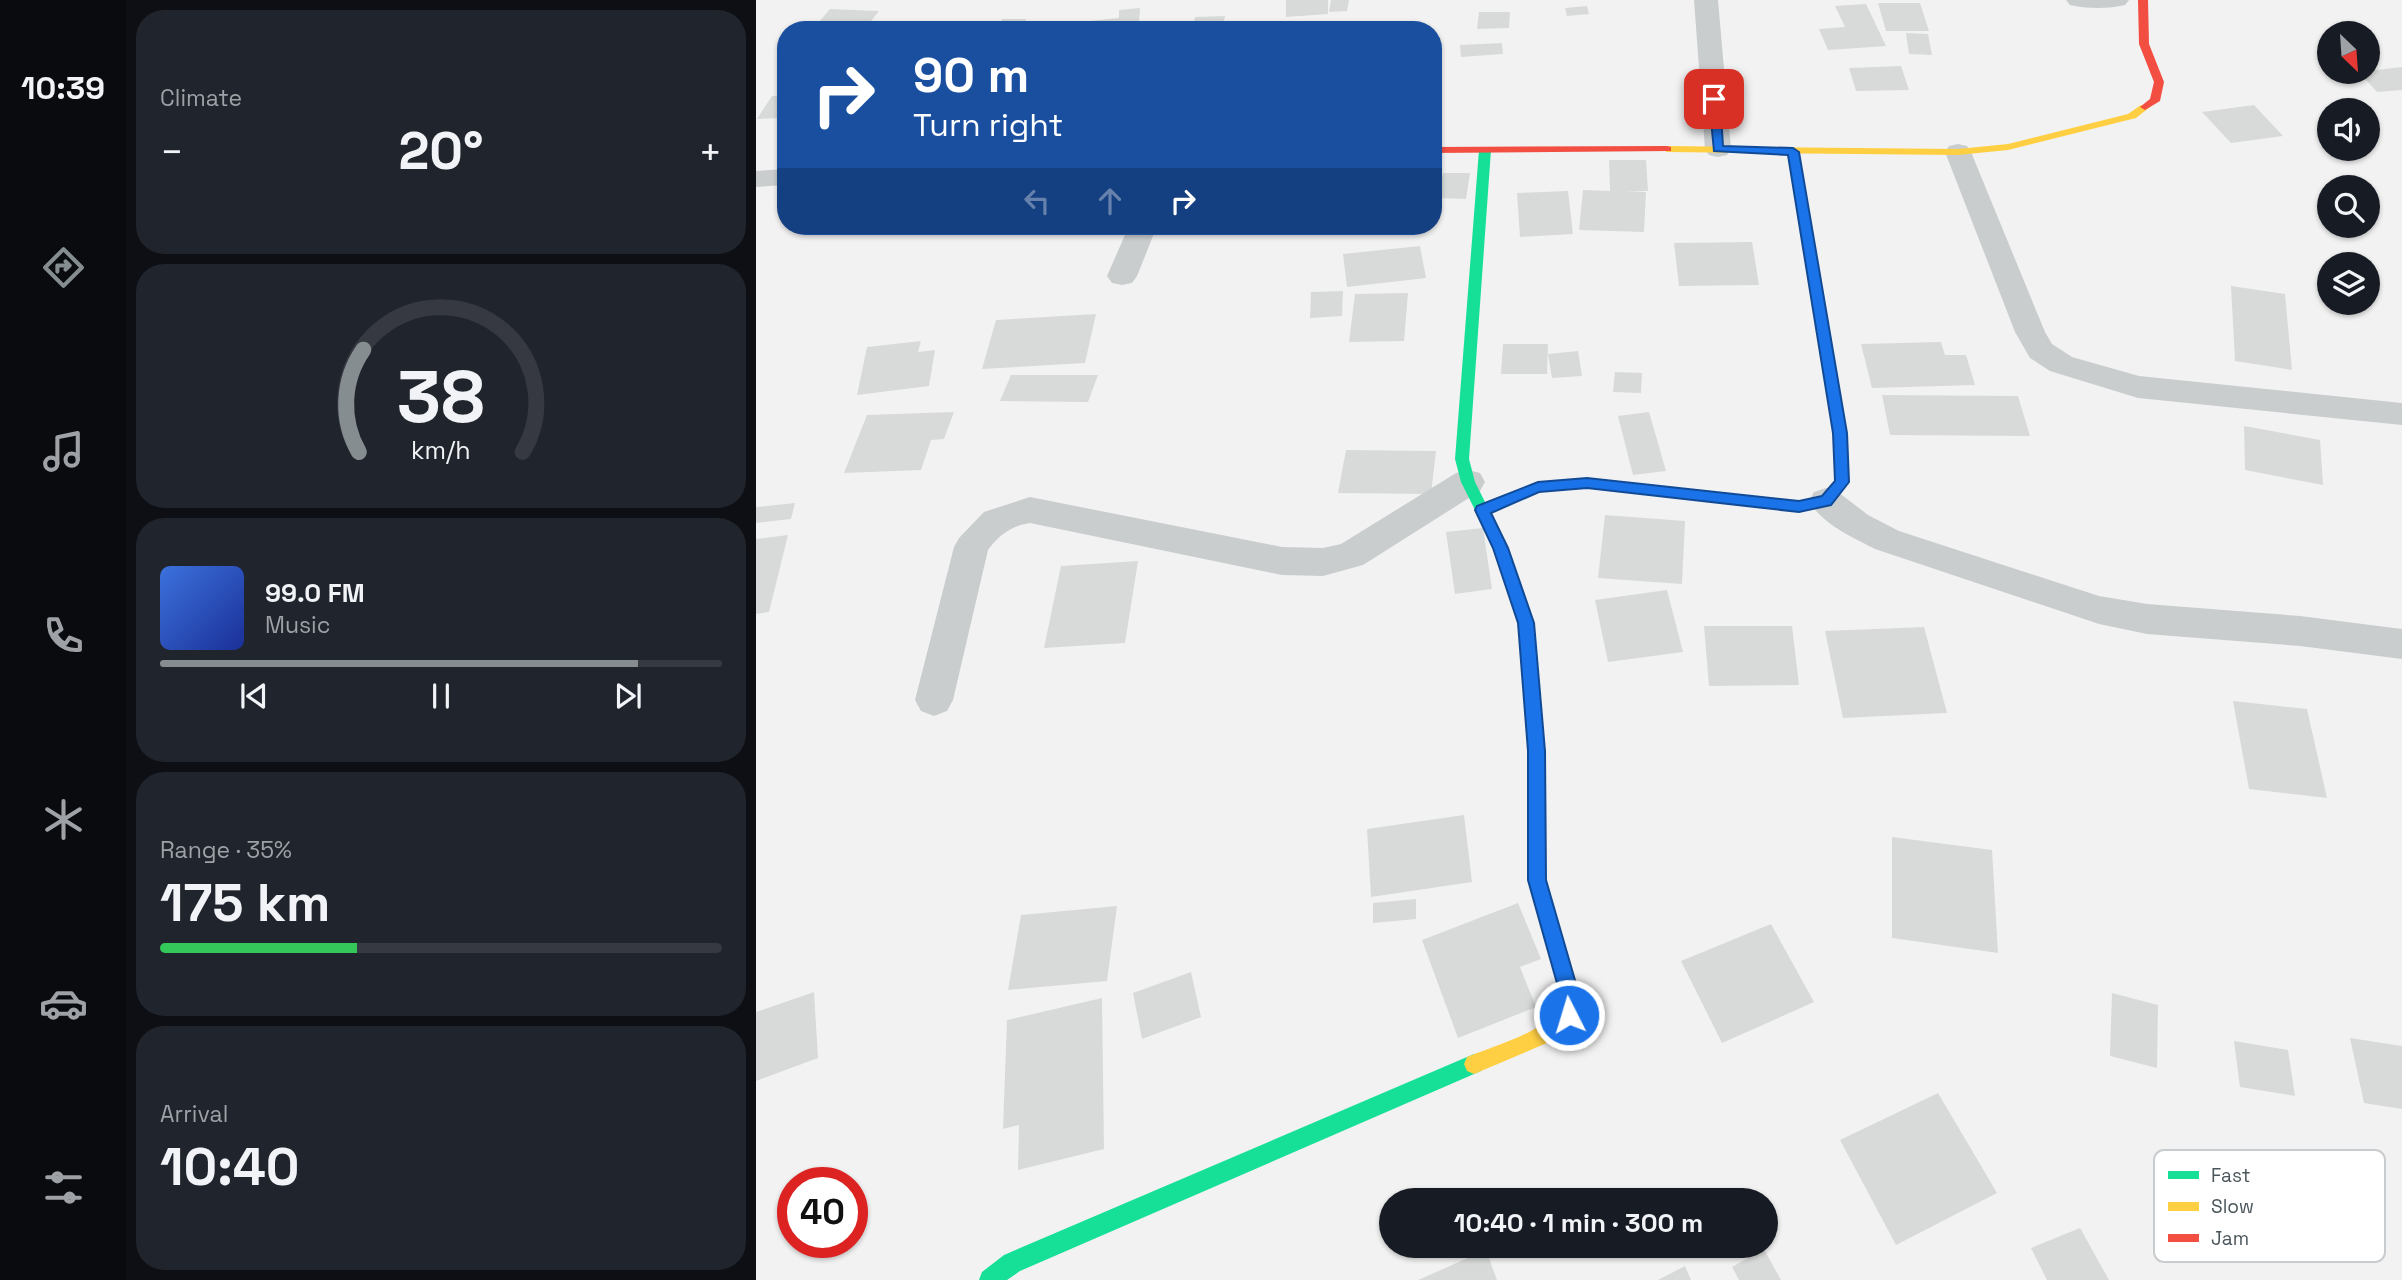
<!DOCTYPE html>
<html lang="en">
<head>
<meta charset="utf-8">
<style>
  :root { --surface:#171b24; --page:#20242c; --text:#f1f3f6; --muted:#9ea1a6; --line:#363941; --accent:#858d90 }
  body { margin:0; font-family:"Space Grotesk",sans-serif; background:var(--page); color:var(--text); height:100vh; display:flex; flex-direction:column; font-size:26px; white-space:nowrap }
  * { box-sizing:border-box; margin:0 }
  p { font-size:23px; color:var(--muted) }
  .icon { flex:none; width:38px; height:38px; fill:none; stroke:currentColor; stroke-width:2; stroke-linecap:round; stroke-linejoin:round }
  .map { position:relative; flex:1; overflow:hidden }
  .sheet { display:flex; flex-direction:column; gap:10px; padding:10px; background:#0d0f14; width:630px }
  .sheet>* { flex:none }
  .banner { position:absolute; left:21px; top:21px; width:665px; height:214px; border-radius:28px; box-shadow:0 2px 5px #0004; background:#1a4fa0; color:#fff; overflow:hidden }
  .needle { width:46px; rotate:155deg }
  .controls { position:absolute; left:1561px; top:21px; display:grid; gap:14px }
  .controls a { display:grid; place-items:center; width:63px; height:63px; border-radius:50%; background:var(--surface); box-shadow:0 2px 5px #0004; font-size:35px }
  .speed { position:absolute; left:21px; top:1167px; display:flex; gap:14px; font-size:35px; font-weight:700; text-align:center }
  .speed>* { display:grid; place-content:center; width:91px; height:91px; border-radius:50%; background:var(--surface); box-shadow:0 2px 5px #0004; line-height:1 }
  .speed .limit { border:10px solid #d22; background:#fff; color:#111 }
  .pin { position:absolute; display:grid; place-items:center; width:60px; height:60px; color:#fff; margin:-30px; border-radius:14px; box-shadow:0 4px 10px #0006 }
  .me { position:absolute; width:77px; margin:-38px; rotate:355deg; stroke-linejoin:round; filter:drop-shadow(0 0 5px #0008) }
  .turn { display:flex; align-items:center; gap:24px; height:147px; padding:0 21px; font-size:32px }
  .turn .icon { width:91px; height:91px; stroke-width:2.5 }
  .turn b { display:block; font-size:49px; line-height:60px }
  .lanes { display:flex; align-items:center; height:66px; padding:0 21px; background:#0003; justify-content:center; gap:35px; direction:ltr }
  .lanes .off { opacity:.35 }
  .big { font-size:52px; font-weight:800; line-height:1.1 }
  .sheet .tile { flex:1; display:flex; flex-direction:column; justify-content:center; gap:10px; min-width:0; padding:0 24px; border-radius:28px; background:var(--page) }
  .sheet .dial { align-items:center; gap:0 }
  .dial svg { height:182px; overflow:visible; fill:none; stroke:var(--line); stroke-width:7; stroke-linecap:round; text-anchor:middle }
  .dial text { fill:var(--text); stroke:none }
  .song { display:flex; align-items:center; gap:21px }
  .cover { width:84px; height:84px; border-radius:10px; background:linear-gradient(135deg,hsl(220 70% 55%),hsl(230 70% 35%)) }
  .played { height:7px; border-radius:4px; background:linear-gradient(90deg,var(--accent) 85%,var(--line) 85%) }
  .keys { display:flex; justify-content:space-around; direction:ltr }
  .heat { display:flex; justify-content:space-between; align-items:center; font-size:38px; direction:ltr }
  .charge { height:10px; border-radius:5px; background:linear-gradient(90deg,#34c759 35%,var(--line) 0) }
  .trip { position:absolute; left:623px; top:1188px; width:399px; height:70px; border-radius:35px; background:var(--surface); box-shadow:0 2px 5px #0004; font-weight:800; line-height:70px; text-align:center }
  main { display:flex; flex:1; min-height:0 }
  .tabs { display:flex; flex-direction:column; width:126px; justify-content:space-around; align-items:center; background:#090b0e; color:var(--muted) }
  .tabs .icon { width:49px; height:49px }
  .tabs .active { color:var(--accent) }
  .tabs b { font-size:32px; color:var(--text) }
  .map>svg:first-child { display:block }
  .building { fill:#d8dada }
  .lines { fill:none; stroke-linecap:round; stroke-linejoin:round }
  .street { fill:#cacdce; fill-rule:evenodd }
  .fast { fill:#16e098; fill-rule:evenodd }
  .slow { fill:#ffcf43; fill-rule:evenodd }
  .jam { fill:#f24e42; fill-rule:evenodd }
  .route { fill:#1a73e8; stroke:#114b97; stroke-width:2 }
  .key { fill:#fff; stroke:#c9ccce; stroke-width:2 }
  .key-label { font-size:19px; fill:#4b565c }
</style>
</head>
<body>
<main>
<nav class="tabs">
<b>10:39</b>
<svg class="icon active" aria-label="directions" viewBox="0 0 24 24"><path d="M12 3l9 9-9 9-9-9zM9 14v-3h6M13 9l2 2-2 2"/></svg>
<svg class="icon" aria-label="music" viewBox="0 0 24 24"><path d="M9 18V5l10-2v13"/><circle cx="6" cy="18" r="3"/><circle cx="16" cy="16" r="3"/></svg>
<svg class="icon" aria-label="phone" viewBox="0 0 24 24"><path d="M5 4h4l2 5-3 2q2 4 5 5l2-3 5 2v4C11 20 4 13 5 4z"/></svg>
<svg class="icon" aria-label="climate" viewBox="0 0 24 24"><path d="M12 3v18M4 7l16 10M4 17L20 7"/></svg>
<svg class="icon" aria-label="car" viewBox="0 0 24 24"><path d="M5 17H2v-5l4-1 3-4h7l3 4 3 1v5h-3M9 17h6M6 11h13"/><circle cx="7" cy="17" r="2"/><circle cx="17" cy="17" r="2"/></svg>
<svg class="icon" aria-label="filters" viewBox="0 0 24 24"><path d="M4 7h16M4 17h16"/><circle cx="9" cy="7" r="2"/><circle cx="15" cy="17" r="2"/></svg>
</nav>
<section class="sheet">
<div class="tile"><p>Climate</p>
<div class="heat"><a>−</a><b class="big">20°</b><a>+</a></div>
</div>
<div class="tile dial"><svg viewBox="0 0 100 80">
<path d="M14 69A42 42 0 1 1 86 69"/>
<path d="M14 69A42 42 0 0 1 16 24" stroke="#858d90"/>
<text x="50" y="56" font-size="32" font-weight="700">38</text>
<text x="50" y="72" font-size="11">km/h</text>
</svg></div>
<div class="tile">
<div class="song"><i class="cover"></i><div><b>99.0 FM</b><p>Music</p></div></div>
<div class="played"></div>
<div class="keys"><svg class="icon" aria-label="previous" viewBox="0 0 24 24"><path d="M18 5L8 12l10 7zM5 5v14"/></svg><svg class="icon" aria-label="pause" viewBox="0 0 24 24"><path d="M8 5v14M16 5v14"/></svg><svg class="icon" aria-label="next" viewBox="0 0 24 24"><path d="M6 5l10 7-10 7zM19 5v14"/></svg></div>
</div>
<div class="tile"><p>Range · 35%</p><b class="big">175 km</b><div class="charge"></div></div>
<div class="tile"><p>Arrival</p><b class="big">10:40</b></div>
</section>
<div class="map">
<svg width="1646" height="1280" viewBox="0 0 1646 1280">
  <rect width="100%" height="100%" fill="#f2f2f2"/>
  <g class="building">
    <polygon points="530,0 572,0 572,14 530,17"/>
    <polygon points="575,0 593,0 591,11 573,12"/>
    <polygon points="1122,3 1164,3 1173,31 1130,31"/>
    <polygon points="1110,4 1130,46 1072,50 1063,29 1089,27 1079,6"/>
    <polygon points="831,6 833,14 811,16 809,8"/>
    <polygon points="384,8 383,23 332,28 333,21 363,18 363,10"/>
    <polygon points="74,9 123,11 108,30 57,29"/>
    <polygon points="723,12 754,12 753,28 721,29"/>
    <polygon points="469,16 466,30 436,30 439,17"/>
    <polygon points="246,19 270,19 266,30 242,30"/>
    <polygon points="1150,33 1172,34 1176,55 1153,54"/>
    <polygon points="746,43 747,54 705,57 704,45"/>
    <polygon points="1145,66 1153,90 1100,91 1093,68"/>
    <polygon points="1646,67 1646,90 1621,92 1603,72"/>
    <polygon points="16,96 30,96 30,118 1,119"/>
    <polygon points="1498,105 1527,136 1475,143 1446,112"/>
    <polygon points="853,160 890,160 892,191 870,191 890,192 888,232 823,230 827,190 854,191"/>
    <polygon points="687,173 714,173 710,199 682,198"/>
    <polygon points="812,191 817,234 764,237 761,193"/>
    <polygon points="996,242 1003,285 923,286 918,243"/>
    <polygon points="664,246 670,278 591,287 587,254"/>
    <polygon points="1475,286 1529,294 1536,370 1479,361"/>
    <polygon points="587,291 586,316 554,318 555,292"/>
    <polygon points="652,293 648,341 593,342 599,294"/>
    <polygon points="340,314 329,363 226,369 240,320"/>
    <polygon points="165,341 162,352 179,350 173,386 101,395 111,347"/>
    <polygon points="1185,342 1189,355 1210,355 1219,385 1116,388 1105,344"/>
    <polygon points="747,344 792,344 791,374 745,374"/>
    <polygon points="822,351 826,376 796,378 792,354"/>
    <polygon points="859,372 886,373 885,393 857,392"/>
    <polygon points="255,375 342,375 332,402 244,401"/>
    <polygon points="1126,395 1262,396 1274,436 1134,435"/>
    <polygon points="198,412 188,439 175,440 165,470 88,473 111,415"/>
    <polygon points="893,412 910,471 877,475 862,416"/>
    <polygon points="1488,426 1564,440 1567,485 1489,470"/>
    <polygon points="590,450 680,451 675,494 582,493"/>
    <polygon points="39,503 35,519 0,523 0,507"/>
    <polygon points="849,515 929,521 926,584 842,578"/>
    <polygon points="727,528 736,589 699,594 690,532"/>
    <polygon points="32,535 13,612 0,614 0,539"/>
    <polygon points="382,561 369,643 288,648 305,566"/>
    <polygon points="911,590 927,652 852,662 839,600"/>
    <polygon points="948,626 1036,626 1043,685 953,686"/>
    <polygon points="1168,627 1191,713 1087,718 1069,631"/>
    <polygon points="1477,701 1551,709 1571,798 1493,789"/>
    <polygon points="708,815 716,882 615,897 611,829"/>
    <polygon points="1136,837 1236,850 1242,953 1136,938"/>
    <polygon points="660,899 660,919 617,923 617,903"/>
    <polygon points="762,903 785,959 764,967 780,1007 702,1038 666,940"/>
    <polygon points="361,906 351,981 252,990 265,915"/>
    <polygon points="1015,924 1058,1002 966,1043 925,961"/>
    <polygon points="435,972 445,1017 386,1039 377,993"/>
    <polygon points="58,992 62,1058 0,1081 0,1012"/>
    <polygon points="1356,993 1402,1005 1401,1068 1354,1056"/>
    <polygon points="346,998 348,1149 262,1170 263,1125 247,1129 251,1020"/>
    <polygon points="1594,1038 1646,1046 1646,1109 1608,1103"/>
    <polygon points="1478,1041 1532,1050 1539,1096 1484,1087"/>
    <polygon points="1182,1093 1241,1193 1140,1245 1084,1140"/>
    <polygon points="1324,1228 1353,1280 1291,1280 1275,1248"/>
    <polygon points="1008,1249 1025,1280 983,1280 976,1267"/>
    <polygon points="730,1250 741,1280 662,1280"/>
    <polygon points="929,1266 935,1280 902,1280"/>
  </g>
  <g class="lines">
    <g class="street">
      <polygon points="938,0 962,0 975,149 971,155 962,157 953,155 949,149"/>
      <path d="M1310 0H1373L1369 5C1353 9 1330 9 1314 5Z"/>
      <polygon points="1202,144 1211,146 1215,152 1289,332 1296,344 1316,357 1383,376 1646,403 1646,425 1382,398 1294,371 1274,358 1259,332 1189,152 1193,146"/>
      <polygon points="30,169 30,185 0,187 0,171"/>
      <polygon points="373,226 401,226 381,276 376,283 366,285 356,283 351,276"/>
      <path d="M712 470 724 473 729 482 724 491 607 565 567 576 526 575 274 523C255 526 243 535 232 550L197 700 191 711 178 716 165 711 159 700 198 547 203 538 228 512 274 497 526 547 567 548 585 544 700 473Z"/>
      <path d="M1070 488 1082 492 1112 515 1143 531 1343 596 1391 604 1544 616 1646 629V659L1544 646 1391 634 1343 624 1119 549C1096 537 1066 524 1053 501L1058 492Z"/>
    </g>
    <g class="fast">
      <polygon points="729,147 735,150 713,459 719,482 752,548 778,623 782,675 780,680 768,680 766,675 762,623 738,548 705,482 699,459 723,150"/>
      <polygon points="1037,149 1043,152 1083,384 1076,389 1069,384 1031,152"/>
      <polygon points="718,1054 725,1057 728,1064 725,1071 264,1271 251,1280 223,1280 226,1272 248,1255"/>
    </g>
    <g class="slow">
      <polygon points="1385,105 1394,107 1380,118 1252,150 1202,155 911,152 905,149 911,146 1202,149 1252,144 1372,114"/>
      <polygon points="1076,379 1083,384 1091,433 1093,482 1075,505 1043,512 831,488 784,492 726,515 719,510 721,506 782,482 831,478 1043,502 1065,497 1079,481 1077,433 1069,384"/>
      <path d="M774 668 780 670 782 675 789 751 790 880 826 1001 820 1022 805 1037 718 1074 711 1071 708 1064 711 1057C737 1046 800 1029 806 1001L772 880 773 751 766 675 768 670Z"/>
    </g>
    <g class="jam">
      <polygon points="1382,0 1392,0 1393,44 1408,82 1404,101 1389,110 1384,107 1394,99 1398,82 1383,44"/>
      <polygon points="911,146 915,147 915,151 677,153 677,147"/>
    </g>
  </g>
  <polygon class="route" points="958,96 964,99 967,146 1037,148 1043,152 1091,433 1093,482 1075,505 1043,512 831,488 783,492 735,513 752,548 778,623 789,751 790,880 825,1001 820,1022 813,1025 806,1022 803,1015 806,1001 772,880 772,751 762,623 737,548 719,510 721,506 782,482 831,478 1043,501 1066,496 1079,481 1077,433 1032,155 958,151 953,99"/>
  <rect x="1398" y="1150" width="231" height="112" rx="10" class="key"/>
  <rect x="1412" y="1171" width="31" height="8" fill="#16e098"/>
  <rect x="1412" y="1202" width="31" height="9" fill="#ffcf43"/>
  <rect x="1412" y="1234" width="31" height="8" fill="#f24e42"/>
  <g class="key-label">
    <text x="1455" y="1182">Fast</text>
    <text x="1455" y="1213">Slow</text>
    <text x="1455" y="1245">Jam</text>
  </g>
</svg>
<div class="controls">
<a><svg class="needle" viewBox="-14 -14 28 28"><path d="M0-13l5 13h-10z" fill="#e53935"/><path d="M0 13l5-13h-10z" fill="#9ea1a6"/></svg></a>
<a><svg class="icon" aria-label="sound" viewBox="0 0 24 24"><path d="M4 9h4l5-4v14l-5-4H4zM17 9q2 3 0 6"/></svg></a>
<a><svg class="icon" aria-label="search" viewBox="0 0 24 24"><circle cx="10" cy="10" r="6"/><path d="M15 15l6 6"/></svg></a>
<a><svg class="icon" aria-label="layers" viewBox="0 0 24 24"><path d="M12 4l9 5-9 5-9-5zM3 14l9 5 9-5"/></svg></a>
</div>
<div class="speed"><div class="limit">40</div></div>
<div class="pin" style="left:958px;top:99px;background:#d93025"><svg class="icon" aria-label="arrive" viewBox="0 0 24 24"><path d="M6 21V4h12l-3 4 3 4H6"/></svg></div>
<svg class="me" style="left:813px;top:1015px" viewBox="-20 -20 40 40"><circle r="17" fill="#1a73e8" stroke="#fff" stroke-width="3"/><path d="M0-11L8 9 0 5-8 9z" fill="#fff"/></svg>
<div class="trip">10:40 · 1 min · 300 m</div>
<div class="banner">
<div class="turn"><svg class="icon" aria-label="right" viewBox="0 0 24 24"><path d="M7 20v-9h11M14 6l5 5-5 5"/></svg><div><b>90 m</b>Turn right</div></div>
<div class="lanes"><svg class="icon off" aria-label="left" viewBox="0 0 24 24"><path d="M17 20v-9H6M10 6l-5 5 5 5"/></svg><svg class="icon off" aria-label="ahead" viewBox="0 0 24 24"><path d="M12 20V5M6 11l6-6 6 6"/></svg><svg class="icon" aria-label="right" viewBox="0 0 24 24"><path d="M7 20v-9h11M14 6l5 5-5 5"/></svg></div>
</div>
</div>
</main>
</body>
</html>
